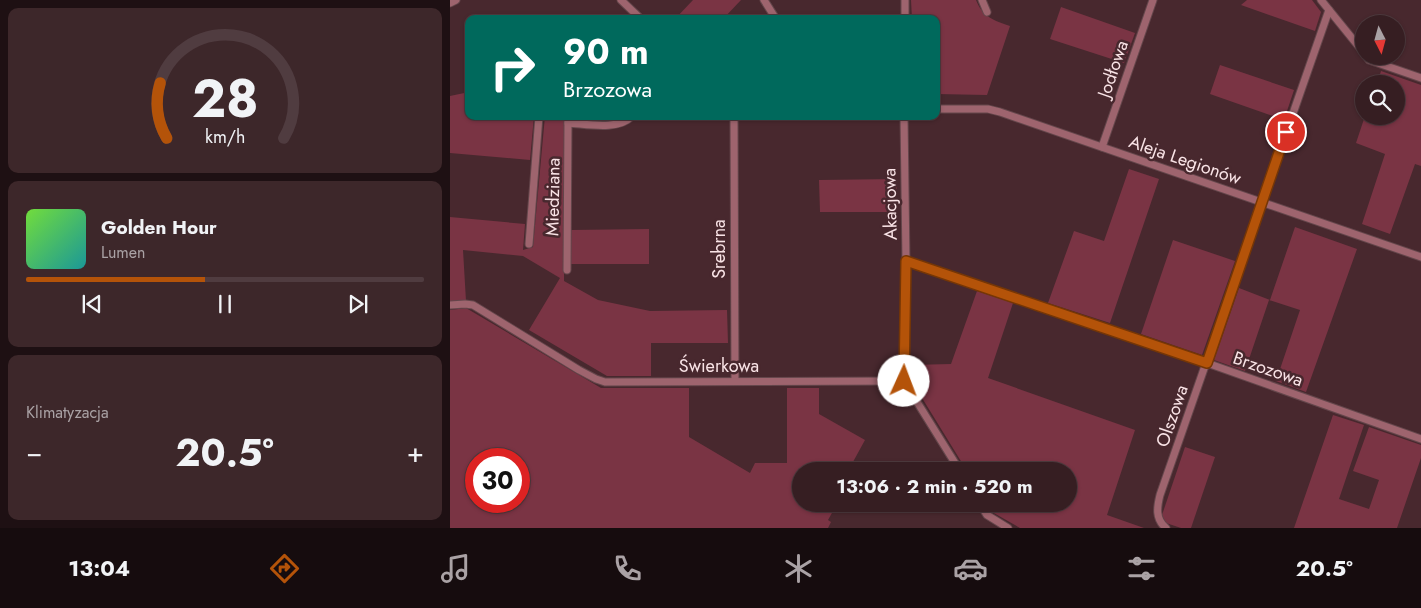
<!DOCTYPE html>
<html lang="pl">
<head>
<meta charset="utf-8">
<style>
  :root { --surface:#361e22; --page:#3d272a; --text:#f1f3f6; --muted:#aaa2a5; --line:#503c40; --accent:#b45309 }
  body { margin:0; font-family:Jost,sans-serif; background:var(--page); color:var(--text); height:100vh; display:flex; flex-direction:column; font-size:19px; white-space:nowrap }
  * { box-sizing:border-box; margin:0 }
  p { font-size:16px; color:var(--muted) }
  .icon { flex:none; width:28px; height:28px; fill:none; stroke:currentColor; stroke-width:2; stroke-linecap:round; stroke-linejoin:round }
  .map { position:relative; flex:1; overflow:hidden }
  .details { display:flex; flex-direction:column; gap:8px; padding:8px; background:#1e1013; width:450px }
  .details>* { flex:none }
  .top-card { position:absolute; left:15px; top:15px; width:475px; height:105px; border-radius:10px; box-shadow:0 1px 4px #0004,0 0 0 1px var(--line); background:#00695c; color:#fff; overflow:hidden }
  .needle { width:32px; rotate:174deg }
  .fabs { position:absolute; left:905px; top:15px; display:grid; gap:10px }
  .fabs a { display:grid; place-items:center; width:50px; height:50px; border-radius:50%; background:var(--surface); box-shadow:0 1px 4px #0004,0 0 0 1px var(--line); font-size:25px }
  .speed { position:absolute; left:15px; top:448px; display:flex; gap:10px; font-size:25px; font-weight:700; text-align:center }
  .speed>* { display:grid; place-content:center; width:65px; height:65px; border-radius:50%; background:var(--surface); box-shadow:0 1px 4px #0004,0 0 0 1px var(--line); line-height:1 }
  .speed .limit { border:8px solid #d22; background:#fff; color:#111 }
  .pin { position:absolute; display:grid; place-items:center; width:42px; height:42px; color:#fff; margin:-21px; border:2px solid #fff; border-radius:50%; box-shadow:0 1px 5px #0007 }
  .me { position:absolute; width:55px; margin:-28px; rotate:2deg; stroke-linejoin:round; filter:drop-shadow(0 0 4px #0008) }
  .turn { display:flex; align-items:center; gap:18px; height:105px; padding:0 15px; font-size:22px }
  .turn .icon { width:65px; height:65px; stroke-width:2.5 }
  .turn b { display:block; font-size:35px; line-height:42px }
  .big { font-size:38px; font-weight:700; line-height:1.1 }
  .details .tile { flex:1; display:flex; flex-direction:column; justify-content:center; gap:8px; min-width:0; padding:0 18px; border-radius:10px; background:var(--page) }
  .details .dial { align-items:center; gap:0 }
  .dial svg { height:130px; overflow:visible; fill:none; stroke:var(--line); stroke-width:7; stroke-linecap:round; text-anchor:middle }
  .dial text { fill:var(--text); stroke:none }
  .song { display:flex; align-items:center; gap:15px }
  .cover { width:60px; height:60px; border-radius:8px; background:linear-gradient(135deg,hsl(100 70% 55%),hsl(180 70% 35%)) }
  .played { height:5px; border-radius:2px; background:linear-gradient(90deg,var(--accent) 45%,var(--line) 45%) }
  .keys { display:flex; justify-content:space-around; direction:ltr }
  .heat { display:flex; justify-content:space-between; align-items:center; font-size:28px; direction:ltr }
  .trip { position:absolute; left:342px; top:462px; width:285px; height:50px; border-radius:25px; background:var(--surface); box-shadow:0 1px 4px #0004,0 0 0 1px var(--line); font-weight:700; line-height:50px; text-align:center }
  .tab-bar { display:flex; height:80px; justify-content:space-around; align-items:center; background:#160c0e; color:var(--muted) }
  .tab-bar .icon { width:35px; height:35px }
  .tab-bar .active { color:var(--accent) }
  .tab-bar b { font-size:22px; color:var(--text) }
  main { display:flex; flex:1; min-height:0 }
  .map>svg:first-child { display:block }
  .green { fill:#7a3444; fill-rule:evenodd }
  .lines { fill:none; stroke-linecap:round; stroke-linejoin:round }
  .street-casing { stroke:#64464b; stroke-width:9 }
  .street { stroke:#9e646e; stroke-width:7 }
  .route-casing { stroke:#753606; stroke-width:12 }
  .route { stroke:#b45309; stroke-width:9 }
  .labels { text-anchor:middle; stroke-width:5; stroke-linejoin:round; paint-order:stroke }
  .street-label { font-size:18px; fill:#f9e3e6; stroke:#48282e }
</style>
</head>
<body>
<main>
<section class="details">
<div class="tile dial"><svg viewBox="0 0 100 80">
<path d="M14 69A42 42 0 1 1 86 69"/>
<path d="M14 69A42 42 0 0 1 10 35" stroke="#b45309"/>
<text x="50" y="56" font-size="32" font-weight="700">28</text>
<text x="50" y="72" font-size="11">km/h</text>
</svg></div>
<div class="tile">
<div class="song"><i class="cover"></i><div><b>Golden Hour</b><p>Lumen</p></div></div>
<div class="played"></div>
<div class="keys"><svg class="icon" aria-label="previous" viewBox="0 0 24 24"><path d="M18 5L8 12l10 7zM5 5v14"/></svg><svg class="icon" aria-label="pause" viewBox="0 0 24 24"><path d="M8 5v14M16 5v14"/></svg><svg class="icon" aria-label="next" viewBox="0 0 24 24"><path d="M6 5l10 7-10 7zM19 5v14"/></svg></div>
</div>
<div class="tile"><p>Klimatyzacja</p>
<div class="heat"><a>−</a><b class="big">20.5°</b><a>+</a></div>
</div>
</section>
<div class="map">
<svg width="971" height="528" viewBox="0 0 971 528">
  <rect width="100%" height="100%" fill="#48282e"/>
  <g class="green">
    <polygon points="243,0 291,0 273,19 225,19"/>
    <path d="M461 0H526C532 16 544 21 560 26L537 95 486 94V19H462Z"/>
    <polygon points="797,0 862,0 871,12 865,31 791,5"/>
    <polygon points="611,7 685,33 674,63 600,39"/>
    <polygon points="770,65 844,90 834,120 760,94"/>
    <polygon points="931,71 971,85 971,166 965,164 940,234 912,224 935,154 906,143 915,116 946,116 946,84 927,84"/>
    <polygon points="19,92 19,116 84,116 80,160 0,153 0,96"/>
    <polygon points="95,116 114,116 114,281 148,300 200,311 277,310 278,343 201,343 201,376 157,376 79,330 110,278 73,256 13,250 16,301 0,302 0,217 75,224 73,250 83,247"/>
    <polygon points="679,169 709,179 660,323 598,303 624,231 654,241"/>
    <polygon points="447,179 447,212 370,212 369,180"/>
    <polygon points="845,227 907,249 856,392 826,381 850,310 819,300 795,371 764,360 789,288 820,300"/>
    <polygon points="199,229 199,264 121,264 121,230"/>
    <polygon points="723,240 785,261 752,355 691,334"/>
    <polygon points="527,291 563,303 538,378 685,430 657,515 694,528 570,528 542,512 537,504 619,504 619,471 517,471 461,380 461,365 501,364"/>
    <path d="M16 308 151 388H239V437L300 473 305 463H337V388H369V414L415 440 398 471H351V504H387L378 520 381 522 378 528H0V310ZM26 459H69V501H26Z"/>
    <polygon points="883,415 914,425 889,499 919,509 929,480 903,471 919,427 971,445 971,458 947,528 844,528"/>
    <polygon points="735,447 765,457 741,528 731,528 716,523 712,515"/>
  </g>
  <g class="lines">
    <g class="street-casing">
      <g id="street">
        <polyline points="171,0 191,19"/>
        <polyline points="314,0 326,19"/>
        <polyline points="532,0 537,12"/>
        <polyline points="871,0 914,53"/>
        <polyline points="0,3 6,0"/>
        <polyline points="455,19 455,0"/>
        <polyline points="916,56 919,60 971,78"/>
        <polyline points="486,109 538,109 550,112 971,257"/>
        <path d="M118 116V123C137 124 168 131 182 116"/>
        <polyline points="284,116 285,381"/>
        <polyline points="454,116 456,261 454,381"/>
        <polyline points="652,147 703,0"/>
        <polyline points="79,244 89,116"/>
        <polyline points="456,261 757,363 971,439"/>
        <polyline points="117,270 118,123"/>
        <polyline points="0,305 15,304 23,305 129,370 146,379 155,382 454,381"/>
        <polyline points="454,381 510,471"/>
        <polyline points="530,504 537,515 558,528"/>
        <path d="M716 528C705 519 707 507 710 495L879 10"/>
      </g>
    </g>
    <use href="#street" class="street"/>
  </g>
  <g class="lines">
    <g class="route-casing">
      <polyline id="route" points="454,381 456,261 757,363 836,132"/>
    </g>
    <use href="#route" class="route"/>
  </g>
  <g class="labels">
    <g class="street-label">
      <text transform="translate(663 69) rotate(-71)" y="6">Jodłowa</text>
      <text transform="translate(735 160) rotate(19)" y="6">Aleja Legionów</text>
      <text transform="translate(103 197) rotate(-89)" y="6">Miedziana</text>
      <text transform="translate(440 204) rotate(-91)" y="6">Akacjowa</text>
      <text transform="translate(269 249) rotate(-90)" y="6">Srebrna</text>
      <text x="269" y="372">Świerkowa</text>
      <text transform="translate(818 369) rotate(19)" y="6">Brzozowa</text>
      <text transform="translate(722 416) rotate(-71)" y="6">Olszowa</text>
    </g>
  </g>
</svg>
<div class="fabs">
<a><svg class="needle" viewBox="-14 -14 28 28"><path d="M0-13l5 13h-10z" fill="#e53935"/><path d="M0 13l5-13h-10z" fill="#aaa2a5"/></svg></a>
<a><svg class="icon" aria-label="search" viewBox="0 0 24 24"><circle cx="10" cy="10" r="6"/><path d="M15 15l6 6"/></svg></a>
</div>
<div class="speed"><div class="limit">30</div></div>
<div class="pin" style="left:836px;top:132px;background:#d93025"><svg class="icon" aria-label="arrive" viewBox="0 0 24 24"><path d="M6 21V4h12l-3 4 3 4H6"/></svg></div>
<svg class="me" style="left:454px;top:381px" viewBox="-20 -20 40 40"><circle r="19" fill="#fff"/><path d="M0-13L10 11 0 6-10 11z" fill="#b45309"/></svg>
<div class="trip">13:06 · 2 min · 520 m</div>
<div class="top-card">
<div class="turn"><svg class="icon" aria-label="right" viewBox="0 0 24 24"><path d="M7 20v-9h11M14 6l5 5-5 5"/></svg><div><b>90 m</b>Brzozowa</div></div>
</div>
</div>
</main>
<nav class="tab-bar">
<b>13:04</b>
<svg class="icon active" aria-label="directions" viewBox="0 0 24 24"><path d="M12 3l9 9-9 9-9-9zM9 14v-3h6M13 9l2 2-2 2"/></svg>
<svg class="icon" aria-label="music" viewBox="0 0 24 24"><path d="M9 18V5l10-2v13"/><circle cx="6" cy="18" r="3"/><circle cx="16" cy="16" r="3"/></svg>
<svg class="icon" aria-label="phone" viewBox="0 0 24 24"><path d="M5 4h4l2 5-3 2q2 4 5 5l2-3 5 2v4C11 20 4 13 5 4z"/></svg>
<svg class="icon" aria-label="climate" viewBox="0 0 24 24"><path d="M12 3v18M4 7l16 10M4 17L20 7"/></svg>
<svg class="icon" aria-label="car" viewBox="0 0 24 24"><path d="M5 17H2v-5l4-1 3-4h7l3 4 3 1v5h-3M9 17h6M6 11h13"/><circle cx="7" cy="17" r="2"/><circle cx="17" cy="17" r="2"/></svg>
<svg class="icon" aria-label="filters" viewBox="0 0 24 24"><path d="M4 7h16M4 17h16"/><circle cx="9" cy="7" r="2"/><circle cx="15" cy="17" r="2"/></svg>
<b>20.5°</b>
</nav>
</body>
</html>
